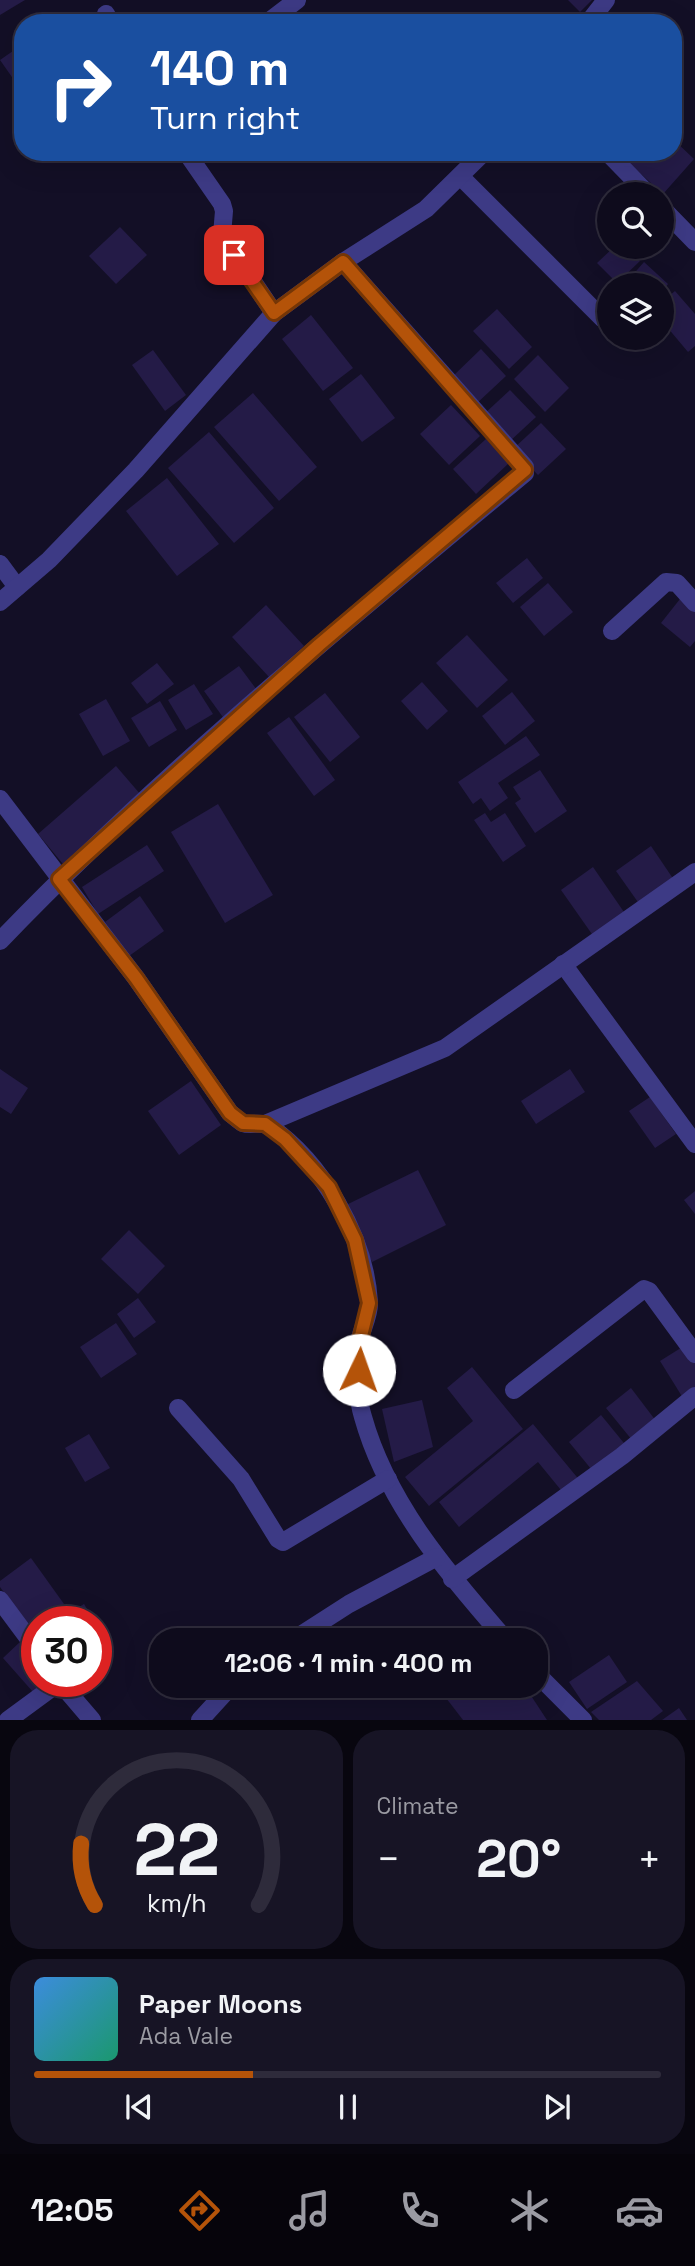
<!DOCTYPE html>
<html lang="en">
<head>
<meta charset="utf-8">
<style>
  :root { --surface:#0e0b1c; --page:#171425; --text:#f1f3f6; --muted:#9b9ba3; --line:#2e2b3b; --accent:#b45309 }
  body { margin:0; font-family:"Space Grotesk",sans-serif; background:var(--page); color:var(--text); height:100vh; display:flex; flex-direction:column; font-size:26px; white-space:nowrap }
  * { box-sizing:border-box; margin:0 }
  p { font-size:23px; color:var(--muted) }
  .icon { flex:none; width:38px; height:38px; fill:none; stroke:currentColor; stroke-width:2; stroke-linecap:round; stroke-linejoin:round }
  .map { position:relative; height:1720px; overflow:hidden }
  .side { display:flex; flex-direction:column; gap:10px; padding:10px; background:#08060f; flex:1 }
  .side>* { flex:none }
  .hud { position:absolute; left:14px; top:14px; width:668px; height:147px; border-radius:28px; box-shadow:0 7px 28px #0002,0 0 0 2px var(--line); background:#1a4fa0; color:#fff; overflow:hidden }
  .tools { position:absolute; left:597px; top:182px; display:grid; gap:14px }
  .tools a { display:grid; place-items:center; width:77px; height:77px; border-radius:50%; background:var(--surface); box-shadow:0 7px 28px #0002,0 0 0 2px var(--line); font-size:35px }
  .speed { position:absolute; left:21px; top:1606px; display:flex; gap:14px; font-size:35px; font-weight:700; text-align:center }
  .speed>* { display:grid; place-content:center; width:91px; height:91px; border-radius:50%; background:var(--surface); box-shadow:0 7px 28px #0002,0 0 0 2px var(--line); line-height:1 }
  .speed .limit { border:10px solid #d22; background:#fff; color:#111 }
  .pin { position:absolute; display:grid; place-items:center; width:60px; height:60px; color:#fff; margin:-30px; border-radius:14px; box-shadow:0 4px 10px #0006 }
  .me { position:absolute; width:77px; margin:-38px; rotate:3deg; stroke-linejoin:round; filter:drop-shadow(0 0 5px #0008) }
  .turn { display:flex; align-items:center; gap:24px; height:147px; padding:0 21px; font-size:32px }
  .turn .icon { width:91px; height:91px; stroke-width:2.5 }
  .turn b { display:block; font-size:49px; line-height:60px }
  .big { font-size:52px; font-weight:600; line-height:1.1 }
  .side .tile { flex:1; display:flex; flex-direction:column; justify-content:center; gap:10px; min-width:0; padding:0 24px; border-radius:28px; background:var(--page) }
  .side .dial { align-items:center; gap:0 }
  .dial svg { height:182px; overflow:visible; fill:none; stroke:var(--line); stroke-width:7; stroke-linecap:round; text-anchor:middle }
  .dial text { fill:var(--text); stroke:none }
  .song { display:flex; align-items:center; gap:21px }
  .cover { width:84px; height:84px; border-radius:10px; background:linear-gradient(135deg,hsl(210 70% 55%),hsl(160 70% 35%)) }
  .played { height:7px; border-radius:4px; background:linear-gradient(90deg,var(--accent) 35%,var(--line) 35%) }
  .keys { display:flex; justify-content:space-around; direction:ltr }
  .heat { display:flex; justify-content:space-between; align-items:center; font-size:38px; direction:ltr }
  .side .tiles { flex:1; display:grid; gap:10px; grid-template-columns:1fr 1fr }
  .tile:last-child { grid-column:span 2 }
  .trip { position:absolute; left:149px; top:1628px; width:399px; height:70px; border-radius:28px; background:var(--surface); box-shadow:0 7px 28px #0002,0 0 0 2px var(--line); font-weight:600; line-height:70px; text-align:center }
  .tabs { display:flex; height:112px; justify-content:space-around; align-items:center; background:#06040b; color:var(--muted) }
  .tabs .icon { width:49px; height:49px }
  .tabs .current { color:var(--accent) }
  .tabs b { font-size:32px; color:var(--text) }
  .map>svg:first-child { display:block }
  .building { fill:#241b47 }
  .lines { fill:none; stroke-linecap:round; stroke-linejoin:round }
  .minor { stroke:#3d3a85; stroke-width:18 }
  .route-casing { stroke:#753606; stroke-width:18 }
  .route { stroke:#b45309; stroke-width:12 }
</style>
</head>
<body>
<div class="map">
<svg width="695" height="1720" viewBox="0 0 695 1720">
  <rect width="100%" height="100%" fill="#130f26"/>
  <g class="building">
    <polygon points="0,0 25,0 0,15"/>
    <polygon points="568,0 592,0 580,12"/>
    <polygon points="23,44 23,74 14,80 0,60"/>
    <polygon points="674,140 694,159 663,194 627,161 634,152 674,152"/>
    <polygon points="120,227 147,255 116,284 89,256"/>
    <polygon points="614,247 627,247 640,261 617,283 597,263"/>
    <polygon points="644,262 668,284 662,292 662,285 624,285"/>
    <polygon points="675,291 695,314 695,346 688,352 662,321 662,302"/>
    <polygon points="497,309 532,347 509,369 473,331"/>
    <polygon points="311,315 353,368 323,391 282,339"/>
    <polygon points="481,349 506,376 476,404 452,377"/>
    <polygon points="153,350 186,395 165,411 132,365"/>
    <polygon points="538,355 569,388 545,412 514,379"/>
    <polygon points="361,374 395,418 362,442 329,399"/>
    <polygon points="510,390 536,417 509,442 483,415"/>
    <polygon points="253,393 317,467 279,501 214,427"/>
    <polygon points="451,405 480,436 449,465 420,434"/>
    <polygon points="541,423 566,449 538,475 513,449"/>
    <polygon points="209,432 274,508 234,543 168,468"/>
    <polygon points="486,439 509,463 476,494 453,469"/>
    <polygon points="167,478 219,544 177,576 126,511"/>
    <polygon points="527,558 543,578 513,603 496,583"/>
    <polygon points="548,583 573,612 544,636 520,607"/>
    <polygon points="680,599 695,611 695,641 690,647 661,623"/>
    <polygon points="266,605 304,646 269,677 232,637"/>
    <polygon points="467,635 508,680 477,708 436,663"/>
    <polygon points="157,663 174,684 147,704 131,683"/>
    <polygon points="239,666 260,694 225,720 204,691"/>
    <polygon points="422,682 448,711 427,730 401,701"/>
    <polygon points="194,684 213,714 186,730 168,700"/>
    <polygon points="512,692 535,721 505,745 482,716"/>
    <polygon points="325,693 360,737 330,762 294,717"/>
    <polygon points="106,699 130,741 103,756 79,714"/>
    <polygon points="160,701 177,730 149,747 131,718"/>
    <polygon points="289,717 335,780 314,796 267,733"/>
    <polygon points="526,736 540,755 498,783 508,798 490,811 481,798 473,804 458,782"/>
    <polygon points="116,766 141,795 63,864 38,834"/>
    <polygon points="540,770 567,811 535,833 515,803 521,799 513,787"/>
    <polygon points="218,804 273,895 225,923 171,832"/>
    <polygon points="485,813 491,822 505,813 526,846 503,862 474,820"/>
    <polygon points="147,845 164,871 98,914 82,887"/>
    <polygon points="651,846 674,880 640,905 616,871"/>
    <polygon points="593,867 626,915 594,937 561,890"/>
    <polygon points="140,896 164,931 129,956 105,922"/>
    <polygon points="0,1069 28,1088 11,1114 0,1107"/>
    <polygon points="570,1069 585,1092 536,1124 521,1101"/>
    <polygon points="191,1081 221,1125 179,1155 148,1111"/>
    <polygon points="650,1097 676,1134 655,1148 629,1111"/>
    <polygon points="418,1170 446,1225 372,1262 344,1206"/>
    <polygon points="695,1191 695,1214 684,1200"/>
    <polygon points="129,1230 165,1266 138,1294 101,1259"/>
    <polygon points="138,1298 156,1322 134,1338 117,1314"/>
    <polygon points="116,1323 137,1354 101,1378 80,1347"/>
    <polygon points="684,1346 695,1362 695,1390 683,1398 660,1361"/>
    <polygon points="472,1367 523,1429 429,1506 405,1477 473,1421 447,1388"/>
    <polygon points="631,1388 656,1421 632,1440 606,1408"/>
    <polygon points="422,1400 433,1447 394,1462 382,1409"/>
    <polygon points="601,1415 628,1448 596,1475 569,1442"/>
    <polygon points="533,1424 581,1482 565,1495 538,1462 459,1527 439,1502"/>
    <polygon points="89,1434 110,1468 85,1482 65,1448"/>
    <polygon points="31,1558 64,1604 30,1628 0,1587 0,1581"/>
    <polygon points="84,1604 95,1622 55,1622"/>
    <polygon points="21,1641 37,1658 37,1682 44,1682 33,1692 3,1658"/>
    <polygon points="609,1655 627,1682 587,1709 569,1682"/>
    <polygon points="637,1681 663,1711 651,1720 599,1720 591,1712"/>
    <polygon points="436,1685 524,1685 547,1720 463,1720"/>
    <polygon points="679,1708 687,1720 662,1720"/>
  </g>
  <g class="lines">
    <g class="minor">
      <polyline points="106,14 111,23"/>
      <polyline points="267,23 297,0"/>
      <polyline points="588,23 606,0"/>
      <polyline points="186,152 222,204 224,211 222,235 274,313"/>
      <polyline points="607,152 648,194"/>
      <polyline points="461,177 603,319"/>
      <polyline points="662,208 695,242"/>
      <polyline points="0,564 17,587"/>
      <polyline points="0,602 49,560 136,470 274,313 343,262 426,209 484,152"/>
      <polyline points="612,631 666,582 677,583 695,603"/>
      <path d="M0 799 136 978 230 1113C234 1116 239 1121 243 1123 251 1126 261 1121 269 1126 322 1163 365 1236 369 1302 370 1317 359 1333 358 1348 356 1368 357 1398 363 1417 387 1503 448 1574 506 1640"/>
      <path d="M0 941C162 772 345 623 525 473V467L343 262"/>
      <polyline points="563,964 695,1144"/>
      <polyline points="265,1124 445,1048 695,872"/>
      <polyline points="514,1390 644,1289 649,1291 695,1354"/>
      <polyline points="178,1408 241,1479 278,1539 283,1542 388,1479"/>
      <polyline points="452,1579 622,1456 695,1396"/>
      <polyline points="0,1600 37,1650"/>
      <polyline points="293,1640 349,1604 437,1557"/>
      <polyline points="536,1673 583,1720"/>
      <polyline points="8,1720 57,1684 62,1685 92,1720"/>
      <polyline points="200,1720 232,1685"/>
    </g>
  </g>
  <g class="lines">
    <g class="route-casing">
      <polyline id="route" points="234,255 274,313 343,262 525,470 319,645 59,879 136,978 230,1113 243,1123 265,1124 285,1139 329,1187 355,1240 369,1303 358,1348 359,1370"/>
    </g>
    <use href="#route" class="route"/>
  </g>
</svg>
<div class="tools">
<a><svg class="icon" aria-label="search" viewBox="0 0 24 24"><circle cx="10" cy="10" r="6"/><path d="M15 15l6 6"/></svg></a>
<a><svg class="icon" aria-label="layers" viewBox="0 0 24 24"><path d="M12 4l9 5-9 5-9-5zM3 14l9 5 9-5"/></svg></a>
</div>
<div class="speed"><div class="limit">30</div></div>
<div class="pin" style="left:234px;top:255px;background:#d93025"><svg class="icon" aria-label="arrive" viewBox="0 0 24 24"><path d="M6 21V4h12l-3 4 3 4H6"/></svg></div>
<svg class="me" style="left:359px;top:1370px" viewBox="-20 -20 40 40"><circle r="19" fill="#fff"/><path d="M0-13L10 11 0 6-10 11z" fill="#b45309"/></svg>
<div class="trip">12:06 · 1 min · 400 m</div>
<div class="hud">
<div class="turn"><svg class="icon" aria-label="right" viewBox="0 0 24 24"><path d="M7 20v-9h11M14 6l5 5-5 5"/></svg><div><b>140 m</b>Turn right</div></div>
</div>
</div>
<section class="side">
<div class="tiles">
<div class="tile dial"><svg viewBox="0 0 100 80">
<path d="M14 69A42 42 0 1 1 86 69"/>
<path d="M14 69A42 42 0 0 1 8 42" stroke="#b45309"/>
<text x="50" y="56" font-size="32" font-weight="700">22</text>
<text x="50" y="72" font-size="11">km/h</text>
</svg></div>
<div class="tile"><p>Climate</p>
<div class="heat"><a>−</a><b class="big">20°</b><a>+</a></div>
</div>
<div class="tile">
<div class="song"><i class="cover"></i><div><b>Paper Moons</b><p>Ada Vale</p></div></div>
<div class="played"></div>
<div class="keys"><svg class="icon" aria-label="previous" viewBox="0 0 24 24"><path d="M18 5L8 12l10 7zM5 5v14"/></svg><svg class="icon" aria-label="pause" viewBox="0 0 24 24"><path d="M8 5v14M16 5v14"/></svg><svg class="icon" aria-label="next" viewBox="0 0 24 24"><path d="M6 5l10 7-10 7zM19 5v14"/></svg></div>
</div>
</div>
</section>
<nav class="tabs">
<b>12:05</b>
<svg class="icon current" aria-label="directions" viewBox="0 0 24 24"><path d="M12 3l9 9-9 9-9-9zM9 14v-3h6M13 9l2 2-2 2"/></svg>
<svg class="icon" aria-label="music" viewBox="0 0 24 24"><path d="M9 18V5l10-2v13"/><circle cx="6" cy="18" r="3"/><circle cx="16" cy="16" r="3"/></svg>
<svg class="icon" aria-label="phone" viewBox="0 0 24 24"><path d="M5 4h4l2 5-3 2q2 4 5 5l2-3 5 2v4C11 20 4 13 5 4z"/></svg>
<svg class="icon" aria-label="climate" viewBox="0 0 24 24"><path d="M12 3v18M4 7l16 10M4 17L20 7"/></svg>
<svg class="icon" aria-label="car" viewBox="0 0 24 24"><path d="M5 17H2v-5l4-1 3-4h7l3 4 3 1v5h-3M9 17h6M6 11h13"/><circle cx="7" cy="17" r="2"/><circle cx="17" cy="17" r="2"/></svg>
</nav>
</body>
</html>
